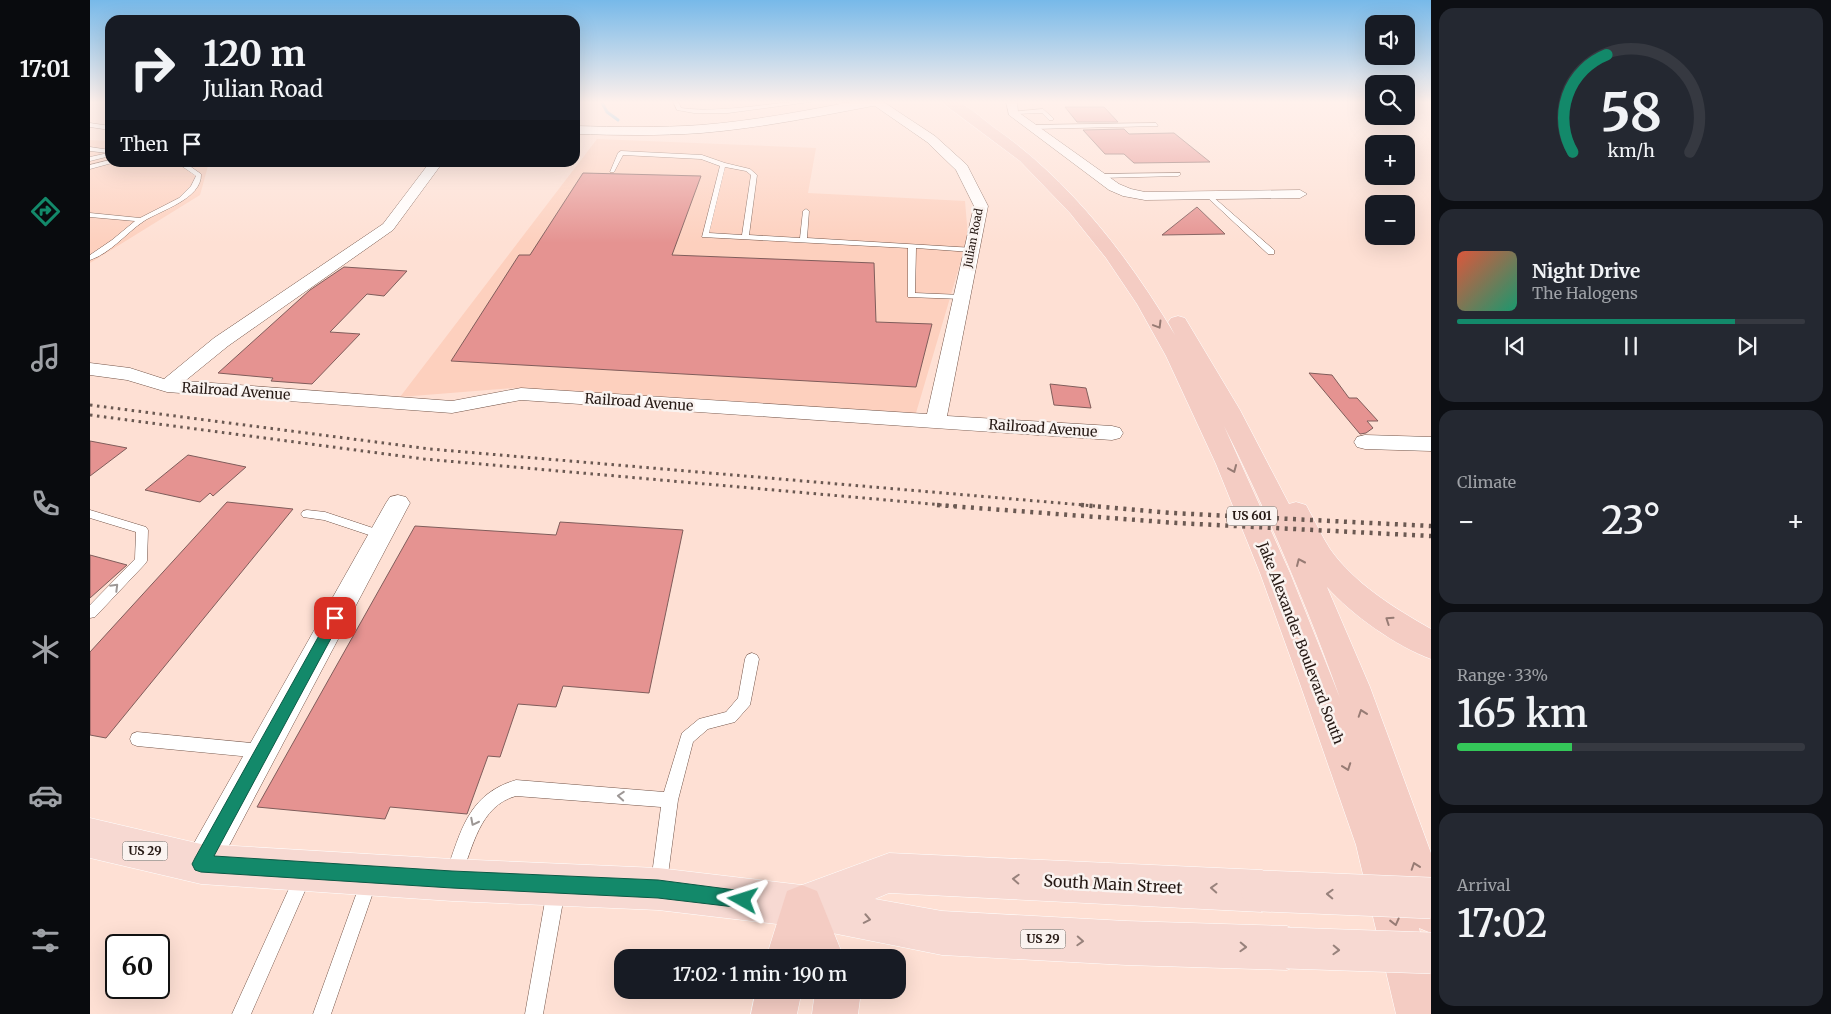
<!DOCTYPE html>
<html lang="en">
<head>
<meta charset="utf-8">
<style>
  :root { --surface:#171b24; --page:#242831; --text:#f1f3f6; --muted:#9ea1a6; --line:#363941; --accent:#13896a }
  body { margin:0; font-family:Merriweather,serif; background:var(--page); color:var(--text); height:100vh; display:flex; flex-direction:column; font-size:19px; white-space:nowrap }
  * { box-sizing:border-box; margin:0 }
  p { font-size:16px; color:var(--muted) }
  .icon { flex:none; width:28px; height:28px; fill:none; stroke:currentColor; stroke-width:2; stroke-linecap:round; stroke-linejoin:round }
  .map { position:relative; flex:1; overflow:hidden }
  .sheet { display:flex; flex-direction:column; gap:8px; padding:8px; background:#0d0f14; width:400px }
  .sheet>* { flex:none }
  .hud { position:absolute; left:15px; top:15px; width:475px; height:152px; border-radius:15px; box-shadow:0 5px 20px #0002; background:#171b24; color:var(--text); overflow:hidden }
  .tools { position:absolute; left:1275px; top:15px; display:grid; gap:10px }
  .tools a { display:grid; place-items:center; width:50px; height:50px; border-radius:10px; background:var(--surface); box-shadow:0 5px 20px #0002; font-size:25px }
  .speed { position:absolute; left:15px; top:934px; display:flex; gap:10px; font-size:25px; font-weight:700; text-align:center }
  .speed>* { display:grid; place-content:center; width:65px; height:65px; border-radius:50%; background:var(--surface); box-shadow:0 5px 20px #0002; line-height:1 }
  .speed .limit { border:2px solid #111; border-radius:8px; background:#fff; color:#111 }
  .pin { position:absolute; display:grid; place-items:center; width:42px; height:42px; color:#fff; margin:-21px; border-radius:10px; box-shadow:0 2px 8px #0006 }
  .me { position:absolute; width:55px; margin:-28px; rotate:276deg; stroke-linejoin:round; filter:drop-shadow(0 0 4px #0008) }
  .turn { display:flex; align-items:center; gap:18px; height:105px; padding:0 15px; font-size:22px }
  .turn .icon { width:65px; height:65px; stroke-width:2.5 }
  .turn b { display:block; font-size:35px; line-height:42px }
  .then { display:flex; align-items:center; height:48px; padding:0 15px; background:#0003; gap:10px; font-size:19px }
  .big { font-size:38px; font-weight:600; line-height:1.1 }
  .sheet .widget { flex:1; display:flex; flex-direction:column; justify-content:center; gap:8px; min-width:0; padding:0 18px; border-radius:15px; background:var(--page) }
  .sheet .dial { align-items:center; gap:0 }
  .dial svg { height:130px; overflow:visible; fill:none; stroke:var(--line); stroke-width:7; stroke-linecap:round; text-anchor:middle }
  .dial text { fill:var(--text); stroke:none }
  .song { display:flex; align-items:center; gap:15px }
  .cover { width:60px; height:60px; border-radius:8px; background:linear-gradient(135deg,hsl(10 70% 55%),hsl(160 70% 35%)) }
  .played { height:5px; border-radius:2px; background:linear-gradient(90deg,var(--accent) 80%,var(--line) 80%) }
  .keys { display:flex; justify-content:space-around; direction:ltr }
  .heat { display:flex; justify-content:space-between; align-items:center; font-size:28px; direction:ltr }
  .charge { height:8px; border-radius:4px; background:linear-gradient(90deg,#34c759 33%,var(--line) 0) }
  .trip { position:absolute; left:524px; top:949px; width:292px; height:50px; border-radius:15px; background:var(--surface); box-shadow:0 5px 20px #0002; font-weight:600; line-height:50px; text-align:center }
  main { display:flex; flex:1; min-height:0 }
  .tabs { display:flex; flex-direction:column; width:90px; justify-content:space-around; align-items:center; background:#090b0e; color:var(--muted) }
  .tabs .icon { width:35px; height:35px }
  .tabs .on { color:var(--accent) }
  .tabs b { font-size:22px; color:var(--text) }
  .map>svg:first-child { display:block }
  .built { fill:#fdd0be }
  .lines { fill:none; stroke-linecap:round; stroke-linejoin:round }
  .stream { stroke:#6fc1ea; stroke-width:3 }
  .building { fill:#e59391; stroke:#805d5b }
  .service-casing { stroke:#745549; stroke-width:1 }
  .minor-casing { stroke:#745549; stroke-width:1 }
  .tertiary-casing { stroke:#745549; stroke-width:1 }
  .primary-casing { stroke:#fff; stroke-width:1 }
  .trunk-casing { stroke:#fff; stroke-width:1 }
  .service { fill:#fff; fill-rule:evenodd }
  .minor { fill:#fff; fill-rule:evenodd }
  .tertiary { fill:#fff; fill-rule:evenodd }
  .primary { fill:#f7d9d2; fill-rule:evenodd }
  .trunk { fill:#f4ccc3; fill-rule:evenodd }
  .rail-far1 { stroke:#6b5952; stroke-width:3; stroke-dasharray:2.5 4.5; stroke-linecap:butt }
  .rail { stroke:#6b5952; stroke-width:4.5; stroke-dasharray:3 5.5; stroke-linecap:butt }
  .primary-bridge-casing { stroke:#fff; stroke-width:42; stroke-linecap:butt }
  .primary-bridge { stroke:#f7d9d2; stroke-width:41 }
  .oneway { stroke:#977b74 }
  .oneway2 { stroke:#9d9795 }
  .oneway3 { stroke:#98827c }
  .route { fill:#13896a; stroke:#0c5945 }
  .labels { text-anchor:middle; stroke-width:5; stroke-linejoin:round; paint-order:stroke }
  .far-street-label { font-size:11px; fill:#251813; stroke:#faf3f0 }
  .shield { fill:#faf3f0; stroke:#655a55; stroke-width:1 }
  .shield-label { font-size:12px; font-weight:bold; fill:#251813 }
  .street-label { font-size:14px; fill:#251813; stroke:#faf3f0 }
  .near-street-label { font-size:16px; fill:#251813; stroke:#faf3f0 }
</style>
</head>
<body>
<main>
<nav class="tabs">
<b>17:01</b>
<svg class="icon on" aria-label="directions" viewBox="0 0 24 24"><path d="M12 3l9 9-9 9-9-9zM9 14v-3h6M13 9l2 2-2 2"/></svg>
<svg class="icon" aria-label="music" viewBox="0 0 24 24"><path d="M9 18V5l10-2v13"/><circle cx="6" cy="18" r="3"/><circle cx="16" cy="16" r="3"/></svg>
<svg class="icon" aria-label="phone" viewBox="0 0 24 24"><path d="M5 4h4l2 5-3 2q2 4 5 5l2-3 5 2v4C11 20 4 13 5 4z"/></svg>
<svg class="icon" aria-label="climate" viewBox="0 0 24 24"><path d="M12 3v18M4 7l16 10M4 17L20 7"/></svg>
<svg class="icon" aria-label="car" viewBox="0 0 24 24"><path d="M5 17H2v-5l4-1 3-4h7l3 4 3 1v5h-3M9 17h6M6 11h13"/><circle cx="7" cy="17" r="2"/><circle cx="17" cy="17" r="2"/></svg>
<svg class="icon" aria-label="filters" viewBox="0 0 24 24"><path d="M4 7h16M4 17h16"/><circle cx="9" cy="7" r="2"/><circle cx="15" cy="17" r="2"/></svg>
</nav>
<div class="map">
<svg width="1341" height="1014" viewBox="0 0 1341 1014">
  <rect width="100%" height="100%" fill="#fee0d4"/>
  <g class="built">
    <polygon points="507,139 726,148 718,193 875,201 878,237 826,413 423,388 310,397"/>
    <polygon points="0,140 20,141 20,162 111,162 118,166 110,195 0,263"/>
  </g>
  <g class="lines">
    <polyline class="stream" points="511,101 517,112 528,120"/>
  </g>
  <g class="building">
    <polygon points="975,107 1014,107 1028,122 987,122"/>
    <polygon points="1034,129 1039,134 1084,133 1120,162 1044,163 1034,154 1015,154 993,130"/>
    <polygon points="493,173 611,176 582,255 784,263 786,322 842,324 826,387 361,361 429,255 440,255"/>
    <polygon points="1107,207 1135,234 1072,235"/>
    <polygon points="254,267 317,271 294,296 277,294 240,332 270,334 222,384 181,381 183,378 128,373 220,290"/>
    <polygon points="1219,373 1242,375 1259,398 1267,398 1288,421 1277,421 1283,428 1276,433 1270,434"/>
    <polygon points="960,384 996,388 1001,408 964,405"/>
    <polygon points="0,441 37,448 0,476"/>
    <polygon points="98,455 156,467 123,496 120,493 110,502 55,490"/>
    <polygon points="137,502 203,509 16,738 0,735 0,652"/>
    <polygon points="470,522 593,530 559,693 473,686 466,707 428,704 410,757 398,756 377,814 300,807 295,819 167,807 325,526 466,535"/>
    <polygon points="0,555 37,565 0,598"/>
  </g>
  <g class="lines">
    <g class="service-casing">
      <g id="service">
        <path d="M583 101H588L591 108C637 114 682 101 727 101L638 113H604L587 110Z"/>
        <polygon points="744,101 750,101 758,107 753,108"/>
        <polygon points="953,109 963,118 963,120 959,120 952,113 923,114 920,112"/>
        <polygon points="0,123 20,126 20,130 0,127"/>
        <polygon points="1066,123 1068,126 944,129 941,127 944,125"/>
        <polygon points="0,147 20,150 20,156 0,161 0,157 18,153 0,151"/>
        <path d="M531 151 612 155 635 163 660 169 667 175 659 235 710 238 713 211 716 209 719 211 717 238 884 248V252H881L826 248 825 293 872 295 876 297 872 299 818 297V248L612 237 630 166 611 159 533 155 524 172H520L528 153ZM635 167 656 171 661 175 652 235 619 233Z"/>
        <polygon points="20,160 22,163 0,169 0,165"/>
        <path d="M86 162H94L111 174C112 199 71 210 54 221 36 233 21 253 0 260V255L22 240 45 221 0 217V213L50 218 89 198 101 186 106 176Z"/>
        <polygon points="1090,173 1090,175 1088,176 1010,178 1007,176 1010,174"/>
        <polygon points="1117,195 1121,195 1184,250 1184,254 1178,254 1117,197"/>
        <polygon points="0,510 56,527 58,530 57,561 55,564 5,617 0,618 0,605 45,559 46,532 0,518"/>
        <polygon points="217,510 235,512 295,532 297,535 295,538 291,539 234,520 213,517 211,514 213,511"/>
        <path d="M662 653 667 655 669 659 660 705 645 722 618 729 603 742 588 800 577 882 575 888 569 890 563 888 561 882 571 807 426 796C389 806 383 848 370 879L364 881 358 879 356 873C371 831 378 794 426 780L574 792 592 733 609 719 636 712 648 698 655 659 657 655Z"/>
        <polygon points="47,732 172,744 177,746 179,751 177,756 172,758 47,746 42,744 40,739 42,734"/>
        <polygon points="213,869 219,871 221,877 161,1014 142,1014 207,871"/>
        <polygon points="279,873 285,875 287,881 241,1014 223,1014 271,881 273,875"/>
        <polygon points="466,881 472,884 475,890 453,1014 435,1014 457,890 460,884"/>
      </g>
    </g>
    <g class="minor-casing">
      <g id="minor">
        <polygon points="781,101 792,101 845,136 877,165 898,206 857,416 1022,426 1030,428 1033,433 1030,438 1022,440 431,400 362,413 77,392 37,380 0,375 0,363 40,368 74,379 124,338 293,224 340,162 353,162 303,230 138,346 95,381 362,401 431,388 837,414 884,206 866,170 837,142 782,104"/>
        <polygon points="916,101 927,101 928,112 1029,184 1041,189 1055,192 1210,190 1217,194 1210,198 1055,200 1033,196 1019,190 919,115"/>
        <polygon points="1275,435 1341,437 1341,451 1275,449 1267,447 1264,442 1267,437"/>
        <polygon points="308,495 316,497 320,503 123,876 111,882 99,876 93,864 99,852 296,503 300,497"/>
      </g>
    </g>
    <g class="tertiary-casing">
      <path id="tertiary" d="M766 101H794L788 105C729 116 671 128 611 133 569 136 527 135 485 134V126C527 127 569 128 611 125 663 121 714 111 766 101Z"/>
    </g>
    <g class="primary-casing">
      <polygon id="primary" points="0,818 111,844 362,859 568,868 712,885 799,853 1172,870 1187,876 1193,891 1187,906 1172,912 799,893 785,899 852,911 1036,921 1197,926 1212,933 1219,948 1212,963 1197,970 1036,965 852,955 712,927 568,910 362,901 111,884 0,858"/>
    </g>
    <g class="trunk-casing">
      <g id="trunk">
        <path d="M850 101C854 101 861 100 865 101 876 104 894 120 903 127 980 180 1037 255 1085 335L1078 322 1081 318 1088 316 1095 318 1150 410 1199 504 1206 502 1216 505C1224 519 1231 535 1240 549 1265 584 1304 608 1341 629V659C1306 646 1262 615 1237 587L1280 687 1341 853V933L1329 928 1341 974V1014H1306L1266 845 1209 681 1170 573 1126 464 1076 356 1047 304 1016 258 980 213 930 161ZM1134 426C1178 514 1217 605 1250 698L1200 573Z"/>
        <polygon points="712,885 727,891 754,958 676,958 697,891"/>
        <polygon points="666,990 712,990 707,1014 661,1014"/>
        <polygon points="721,990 767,990 770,999 768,1014 722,1014 724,999"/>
      </g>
    </g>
    <use href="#service" class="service"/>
    <use href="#minor" class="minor"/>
    <use href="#tertiary" class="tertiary"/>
    <use href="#primary" class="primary"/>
    <use href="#trunk" class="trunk"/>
    <g class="rail-far1">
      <polyline points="0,405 340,449 1005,506"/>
      <polyline points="0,415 334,459 864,506"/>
    </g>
    <g class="rail">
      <polyline points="847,505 1087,523 1341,536"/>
      <polyline points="991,505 1082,513 1341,526"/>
    </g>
    <g class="primary-bridge-casing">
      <g id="primary-bridge">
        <polyline points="1172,891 1341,898"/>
        <polyline points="1197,948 1341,953"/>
      </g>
    </g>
    <use href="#primary-bridge" class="primary-bridge"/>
  </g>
  <defs><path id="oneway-chevron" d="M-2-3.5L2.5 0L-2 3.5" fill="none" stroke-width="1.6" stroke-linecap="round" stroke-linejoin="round" transform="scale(1.25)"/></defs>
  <g class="oneway">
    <use href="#oneway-chevron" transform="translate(1068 325) rotate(59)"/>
    <use href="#oneway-chevron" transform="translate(1143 469) rotate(67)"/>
    <use href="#oneway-chevron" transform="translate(1210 562) rotate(-114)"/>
    <use href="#oneway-chevron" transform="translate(1299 620) rotate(-146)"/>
    <use href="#oneway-chevron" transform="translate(1272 713) rotate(-109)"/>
    <use href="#oneway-chevron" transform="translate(1257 767) rotate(70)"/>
    <use href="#oneway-chevron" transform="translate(1325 866) rotate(-109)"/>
    <use href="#oneway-chevron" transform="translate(1305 922) rotate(76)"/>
  </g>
  <g class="oneway2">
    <use href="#oneway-chevron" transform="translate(25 587) rotate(-45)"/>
    <use href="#oneway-chevron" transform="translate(531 796) rotate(-176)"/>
    <use href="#oneway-chevron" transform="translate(384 822) rotate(117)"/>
  </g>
  <g class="oneway3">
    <use href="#oneway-chevron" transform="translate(926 879) rotate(-177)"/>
    <use href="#oneway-chevron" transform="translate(1124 888) rotate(-177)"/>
    <use href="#oneway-chevron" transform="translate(1240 894) rotate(-178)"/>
    <use href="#oneway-chevron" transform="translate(777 919) rotate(11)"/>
    <use href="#oneway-chevron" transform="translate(990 941) rotate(3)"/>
    <use href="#oneway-chevron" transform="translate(1153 947) rotate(2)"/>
    <use href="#oneway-chevron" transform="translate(1246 950) rotate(2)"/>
  </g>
  <linearGradient id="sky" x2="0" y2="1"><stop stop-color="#77b9e9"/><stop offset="0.42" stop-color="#fff1ec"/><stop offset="1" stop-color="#fff1ec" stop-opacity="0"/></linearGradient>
  <rect width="1341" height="243" fill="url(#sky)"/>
  <polygon class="route" points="245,613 250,614 252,618 124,856 362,871 568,880 653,891 659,894 662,900 659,906 653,908 568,898 362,888 111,872 105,870 102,864 105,858 241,614"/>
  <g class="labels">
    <g class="far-street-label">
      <text transform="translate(883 238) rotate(-79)" y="4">Julian Road</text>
    </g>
    <g class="shield">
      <rect x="1137" y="506.5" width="50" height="19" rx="4"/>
      <rect x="32.5" y="841.5" width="45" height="19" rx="4"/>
      <rect x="930.5" y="929.5" width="45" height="19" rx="4"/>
    </g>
    <g class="shield-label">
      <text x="1162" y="520">US 601</text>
      <text x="55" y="855">US 29</text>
      <text x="953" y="943">US 29</text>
    </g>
    <g class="street-label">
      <text transform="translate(146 391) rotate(4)" y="5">Railroad Avenue</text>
      <text transform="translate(549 402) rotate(4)" y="5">Railroad Avenue</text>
      <text transform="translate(953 428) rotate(4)" y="5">Railroad Avenue</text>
      <text transform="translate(1211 643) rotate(69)" y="5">Jake Alexander Boulevard South</text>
    </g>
    <g class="near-street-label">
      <text transform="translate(1023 884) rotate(3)" y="6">South Main Street</text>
    </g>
  </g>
</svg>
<div class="tools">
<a><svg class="icon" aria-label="sound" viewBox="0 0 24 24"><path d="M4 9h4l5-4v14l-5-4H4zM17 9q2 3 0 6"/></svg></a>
<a><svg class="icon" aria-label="search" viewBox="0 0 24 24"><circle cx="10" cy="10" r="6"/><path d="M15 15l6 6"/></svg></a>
<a>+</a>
<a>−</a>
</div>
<div class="speed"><div class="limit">60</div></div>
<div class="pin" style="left:245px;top:618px;background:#d93025"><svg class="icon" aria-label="arrive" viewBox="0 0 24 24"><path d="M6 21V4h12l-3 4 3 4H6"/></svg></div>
<svg class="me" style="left:653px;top:900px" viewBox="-20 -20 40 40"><path d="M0-17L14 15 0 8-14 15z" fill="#13896a" stroke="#fff" stroke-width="4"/></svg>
<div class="trip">17:02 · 1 min · 190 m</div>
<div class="hud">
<div class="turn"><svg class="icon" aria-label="right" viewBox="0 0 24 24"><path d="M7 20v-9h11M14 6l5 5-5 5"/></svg><div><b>120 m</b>Julian Road</div></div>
<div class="then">Then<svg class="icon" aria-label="arrive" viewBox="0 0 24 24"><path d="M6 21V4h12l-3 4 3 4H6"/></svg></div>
</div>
</div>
<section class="sheet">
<div class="widget dial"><svg viewBox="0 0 100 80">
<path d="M14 69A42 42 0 1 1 86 69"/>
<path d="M14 69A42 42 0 0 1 35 9" stroke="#13896a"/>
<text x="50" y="56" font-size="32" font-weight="700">58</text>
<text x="50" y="72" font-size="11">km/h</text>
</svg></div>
<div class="widget">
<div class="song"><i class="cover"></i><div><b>Night Drive</b><p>The Halogens</p></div></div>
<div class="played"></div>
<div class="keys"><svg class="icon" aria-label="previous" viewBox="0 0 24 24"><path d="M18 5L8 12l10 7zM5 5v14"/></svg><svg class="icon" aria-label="pause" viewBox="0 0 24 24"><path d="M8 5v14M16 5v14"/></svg><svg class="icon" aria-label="next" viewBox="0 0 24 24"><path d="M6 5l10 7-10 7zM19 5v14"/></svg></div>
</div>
<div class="widget"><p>Climate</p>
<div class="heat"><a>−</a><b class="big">23°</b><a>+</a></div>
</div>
<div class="widget"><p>Range · 33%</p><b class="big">165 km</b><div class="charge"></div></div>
<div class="widget"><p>Arrival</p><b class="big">17:02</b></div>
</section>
</main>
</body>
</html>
